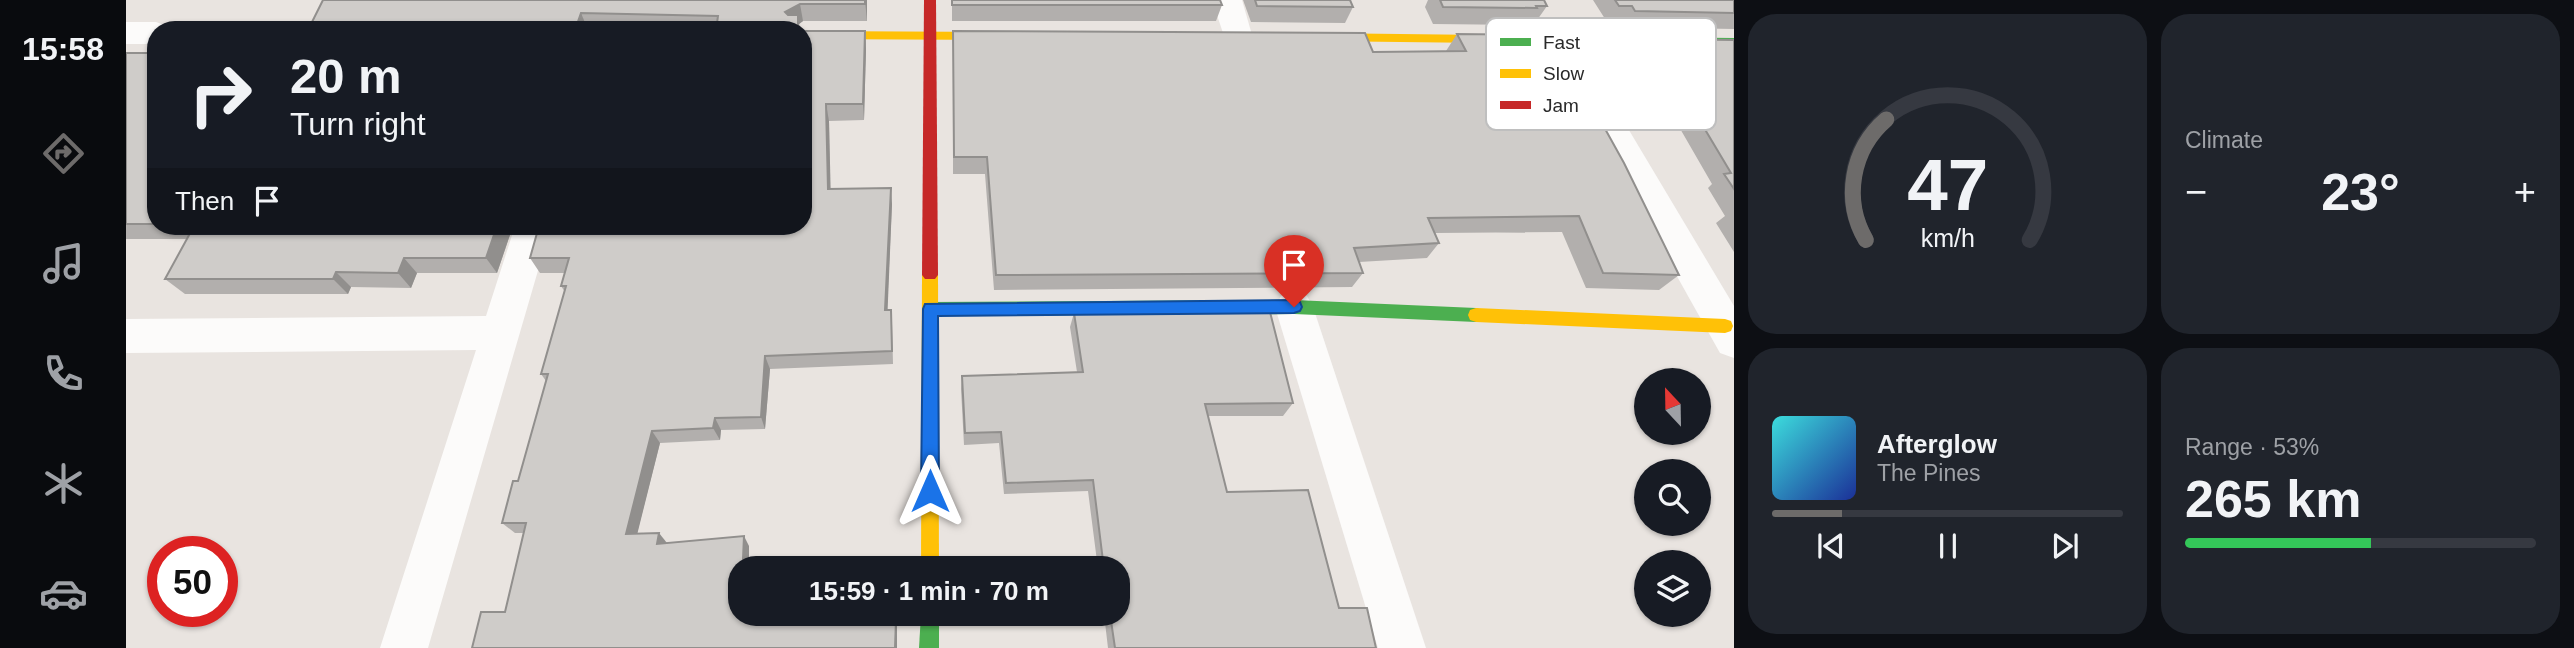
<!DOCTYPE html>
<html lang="en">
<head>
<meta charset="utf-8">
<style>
  :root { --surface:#171b24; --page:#20242c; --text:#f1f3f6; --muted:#9ea1a6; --line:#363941; --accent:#6d6b6a }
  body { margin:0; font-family:Arial,sans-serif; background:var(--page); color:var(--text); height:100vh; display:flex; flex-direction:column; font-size:26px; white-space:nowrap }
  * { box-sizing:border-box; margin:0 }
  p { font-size:23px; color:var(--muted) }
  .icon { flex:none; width:38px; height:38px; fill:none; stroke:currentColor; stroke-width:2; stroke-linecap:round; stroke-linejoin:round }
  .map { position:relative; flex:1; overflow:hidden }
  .sheet { display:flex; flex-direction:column; gap:14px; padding:14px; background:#0d0f14; width:840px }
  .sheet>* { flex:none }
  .banner { position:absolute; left:21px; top:21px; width:665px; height:214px; border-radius:28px; box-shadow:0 2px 5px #0004; background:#171b24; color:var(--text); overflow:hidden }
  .needle { width:46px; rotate:338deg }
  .buttons { position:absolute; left:1508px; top:368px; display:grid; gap:14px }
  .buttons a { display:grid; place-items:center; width:77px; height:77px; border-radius:50%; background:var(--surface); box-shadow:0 2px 5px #0004; font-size:35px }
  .speed { position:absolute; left:21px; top:536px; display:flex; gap:14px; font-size:35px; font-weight:700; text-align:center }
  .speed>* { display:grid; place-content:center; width:91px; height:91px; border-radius:50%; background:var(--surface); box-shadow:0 2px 5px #0004; line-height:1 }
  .speed .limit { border:10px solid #d22; background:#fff; color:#111 }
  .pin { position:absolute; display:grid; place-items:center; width:60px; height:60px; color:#fff; margin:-72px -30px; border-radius:50% 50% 50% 0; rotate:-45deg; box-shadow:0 0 7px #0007 }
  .pin .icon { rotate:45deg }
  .me { position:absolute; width:77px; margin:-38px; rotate:0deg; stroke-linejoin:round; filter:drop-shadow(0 0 5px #0008) }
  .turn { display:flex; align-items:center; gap:24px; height:147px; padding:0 28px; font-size:32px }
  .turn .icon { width:91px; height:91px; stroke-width:2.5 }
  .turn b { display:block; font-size:49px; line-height:60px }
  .then { display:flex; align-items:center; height:66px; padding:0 28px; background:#0003; gap:14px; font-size:26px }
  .big { font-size:52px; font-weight:600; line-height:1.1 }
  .sheet .card { flex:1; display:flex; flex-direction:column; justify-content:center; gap:10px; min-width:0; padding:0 24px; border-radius:28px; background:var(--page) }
  .sheet .dial { align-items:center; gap:0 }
  .dial svg { height:182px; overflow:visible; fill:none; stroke:var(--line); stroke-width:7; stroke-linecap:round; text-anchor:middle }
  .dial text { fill:var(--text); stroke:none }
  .song { display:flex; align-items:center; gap:21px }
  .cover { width:84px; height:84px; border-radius:10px; background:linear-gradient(135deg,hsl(180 70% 55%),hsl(230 70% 35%)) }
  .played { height:7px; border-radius:4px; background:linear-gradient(90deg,var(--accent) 20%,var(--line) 20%) }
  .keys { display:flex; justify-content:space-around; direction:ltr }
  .heat { display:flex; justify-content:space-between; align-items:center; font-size:38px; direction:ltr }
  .charge { height:10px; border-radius:5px; background:linear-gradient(90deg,#34c759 53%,var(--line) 0) }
  .sheet .tiles { flex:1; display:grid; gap:14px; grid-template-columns:repeat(2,1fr) }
  .trip { position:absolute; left:602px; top:556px; width:402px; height:70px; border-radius:28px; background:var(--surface); box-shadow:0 2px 5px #0004; font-weight:600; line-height:70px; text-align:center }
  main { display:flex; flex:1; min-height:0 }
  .tab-bar { display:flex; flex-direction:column; width:126px; justify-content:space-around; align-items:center; background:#090b0e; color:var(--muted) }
  .tab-bar .icon { width:49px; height:49px }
  .tab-bar .selected { color:var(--accent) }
  .tab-bar b { font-size:32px; color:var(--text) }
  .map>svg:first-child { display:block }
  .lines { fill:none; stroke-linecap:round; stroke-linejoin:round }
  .street { fill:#fcfbfa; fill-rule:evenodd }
  .fast { fill:#4caf50; fill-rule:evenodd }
  .slow { fill:#ffc107; fill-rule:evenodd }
  .jam { fill:#c62828; fill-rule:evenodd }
  .wall { fill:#b2afad }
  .shaded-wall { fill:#918f8d }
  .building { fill:#cfccc9; stroke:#918f8d; stroke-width:2 }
  .route { fill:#1a73e8; stroke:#114b97; stroke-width:2 }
  .key { fill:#fff; stroke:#bfbfbf; stroke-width:2 }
  .key-label { font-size:19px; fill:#2a2a2a }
</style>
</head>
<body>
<main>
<nav class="tab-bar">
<b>15:58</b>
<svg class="icon selected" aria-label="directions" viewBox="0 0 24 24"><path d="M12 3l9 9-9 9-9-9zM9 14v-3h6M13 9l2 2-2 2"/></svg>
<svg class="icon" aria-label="music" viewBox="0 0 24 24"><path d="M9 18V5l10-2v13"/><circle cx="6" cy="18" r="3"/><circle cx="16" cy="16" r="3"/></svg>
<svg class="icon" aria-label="phone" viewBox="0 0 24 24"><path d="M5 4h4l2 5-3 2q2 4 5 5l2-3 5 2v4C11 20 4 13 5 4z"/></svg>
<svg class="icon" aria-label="climate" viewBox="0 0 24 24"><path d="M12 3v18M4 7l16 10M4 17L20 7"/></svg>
<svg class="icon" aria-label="car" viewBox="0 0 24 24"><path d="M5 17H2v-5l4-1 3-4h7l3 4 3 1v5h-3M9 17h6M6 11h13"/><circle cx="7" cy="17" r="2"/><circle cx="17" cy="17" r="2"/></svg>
</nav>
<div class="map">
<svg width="1608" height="648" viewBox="0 0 1608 648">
  <rect width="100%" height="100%" fill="#e9e4e0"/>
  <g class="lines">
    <g class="street">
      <polygon points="1086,0 1116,0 1126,35 1122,42 1111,46 1100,42"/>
      <polygon points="0,22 30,22 41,26 43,30 30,30 30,44 0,44"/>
      <polygon points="1434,30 1445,33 1608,306 1608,358 1594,353 1419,41 1423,33"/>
      <polygon points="389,226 425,226 302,648 254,648 350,350 0,353 0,319 360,316"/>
      <polygon points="1168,291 1181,296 1187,307 1300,648 1252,648 1149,307 1155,296"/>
    </g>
    <g class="fast">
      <polygon points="1516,37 1608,38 1608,46 1512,44 1510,41"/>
      <polygon points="1168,300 1350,308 1356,310 1358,315 1356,320 1350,322 1168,314 804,316 798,314 796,309 798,304 804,302"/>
      <polygon points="795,614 813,614 813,648 793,648"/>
    </g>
    <g class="slow">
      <polygon points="677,31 878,32 884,36 878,40 677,39"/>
      <polygon points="1190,33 1516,37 1522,41 1516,45 1190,41 1184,37"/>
      <polygon points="804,269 809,271 812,275 813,569 795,569 796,275 799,271"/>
      <polygon points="1350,308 1599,319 1605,321 1607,326 1605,331 1599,333 1350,322 1344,320 1342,315 1344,310"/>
    </g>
    <polygon class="jam" points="798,0 810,0 812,275 809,279 799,279 796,275"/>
  </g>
  <g class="wall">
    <polygon points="197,0 741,0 741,21 677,21 673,24 674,30 182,30"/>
    <polygon points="826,0 1094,0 1096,5 1090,21 826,21"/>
    <polygon points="1117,0 1224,0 1227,7 1219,23 1125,22"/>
    <polygon points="1302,0 1418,0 1421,6 1409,23 1400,23 1399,25 1307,24 1299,7"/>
    <polygon points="1467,0 1608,0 1608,29 1496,27 1493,22 1481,22"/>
    <polygon points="677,31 739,31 740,49 738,120 703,121 704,189 766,204 761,310 766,324 767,364 644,369 639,429 595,430 594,440 534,443 511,533 541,543 623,546 623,559 752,560 753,569 614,569 750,618 770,619 771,626 771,648 346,648 379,612 398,533 389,533 376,523 392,481 420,381 415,374 439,292 435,286 439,273 414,273 404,258 677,226"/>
    <polygon points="827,31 1247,52 1320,51 1331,34 1553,275 1533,290 1460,288 1436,232 1309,233 1313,243 1301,258 1233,262 1237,273 1226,287 868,290 859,174 827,174"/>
    <polygon points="1525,39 1608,40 1608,252 1590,223 1599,216 1582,188 1586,184 1511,54"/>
    <polygon points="0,53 30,53 30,226 387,226 371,273 291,273 285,288 225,287 222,294 59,294 39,279 61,239 0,239"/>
    <polygon points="948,313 1167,403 1157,416 1082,416 1101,492 1213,608 1250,648 982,648 978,614 992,614 992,569 972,569 962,491 878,494 873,443 838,445 835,389 836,376 951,372 944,327"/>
  </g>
  <g class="shaded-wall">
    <polygon points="739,0 741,0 741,21"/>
    <polygon points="674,4 677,21 673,24 674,30 672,30 659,12"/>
    <polygon points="455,13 462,30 449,30"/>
    <polygon points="739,31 740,49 738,120 737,104"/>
    <polygon points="700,104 703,121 705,205 702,189"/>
    <polygon points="765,188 766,204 761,324 759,310"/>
    <polygon points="371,226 387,226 371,273 360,258"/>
    <polygon points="278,258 291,273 285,288 272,273"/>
    <polygon points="210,272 225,287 222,294 207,279"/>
    <polygon points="639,356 644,369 639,429 635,417"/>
    <polygon points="589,418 595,430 594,440 587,428"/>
    <polygon points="526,431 534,443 509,543 500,534"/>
    <polygon points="533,533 541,543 531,544"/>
    <polygon points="618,536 623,546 623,568 617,559"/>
    <polygon points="770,619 771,626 771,648 769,648"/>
  </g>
  <g class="building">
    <polygon points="197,0 739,0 739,4 674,4 659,12 662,15 672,15 672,29 673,30 590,30 592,16 455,13 449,30 182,30"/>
    <polygon points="826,0 1094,0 1096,5 826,5"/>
    <polygon points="1129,0 1224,0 1227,7 1131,6"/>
    <polygon points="1314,0 1418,0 1421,6 1410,6 1411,8 1317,7"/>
    <polygon points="1489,0 1608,0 1608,13 1509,11 1506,6 1493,6"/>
    <polygon points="677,31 739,31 737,104 700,104 702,189 765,188 759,310 765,310 766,351 639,356 635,417 589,418 587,428 526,431 500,534 533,533 531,544 618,536 617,559 752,560 751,569 614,569 614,614 748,614 748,618 770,619 769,648 346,648 355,612 379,612 400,523 376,523 387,481 392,481 422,374 415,374 440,286 435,286 443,258 404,258 413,226 677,226"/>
    <polygon points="827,31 1239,33 1247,52 1340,51 1331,34 1427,35 1498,163 1553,275 1477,273 1453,216 1302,218 1313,243 1228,248 1237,273 870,275 861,157 828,157"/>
    <polygon points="1525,39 1608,40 1608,189 1598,174 1605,173"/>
    <rect x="0" y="53" width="30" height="171"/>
    <polygon points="68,226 371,226 360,258 278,258 272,273 210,272 207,279 39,279"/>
    <polygon points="1144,312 1167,403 1079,404 1101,492 1182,490 1213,608 1241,608 1250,648 989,648 984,614 992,614 992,569 978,569 967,480 880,483 875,432 839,433 836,376 957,372 948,313"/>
  </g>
  <polygon class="route" points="1168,300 1174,302 1176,307 1174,311 1168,313 812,316 813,491 810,497 804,499 798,497 795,491 797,309 799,304"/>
  <rect x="1360" y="18" width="230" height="112" rx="10" class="key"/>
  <rect x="1374" y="38" width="31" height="8" fill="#4caf50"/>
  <rect x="1374" y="69" width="31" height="9" fill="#ffc107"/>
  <rect x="1374" y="101" width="31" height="8" fill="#c62828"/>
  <g class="key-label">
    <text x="1417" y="49">Fast</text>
    <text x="1417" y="80">Slow</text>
    <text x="1417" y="112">Jam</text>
  </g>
</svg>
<div class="buttons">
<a><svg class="needle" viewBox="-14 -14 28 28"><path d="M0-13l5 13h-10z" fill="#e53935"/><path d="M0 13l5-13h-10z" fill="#9ea1a6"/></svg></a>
<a><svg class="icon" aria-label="search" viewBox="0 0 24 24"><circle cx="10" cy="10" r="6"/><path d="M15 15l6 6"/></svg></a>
<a><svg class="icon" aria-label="layers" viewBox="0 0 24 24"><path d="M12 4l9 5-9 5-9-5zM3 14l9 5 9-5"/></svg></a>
</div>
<div class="speed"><div class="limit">50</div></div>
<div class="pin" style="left:1168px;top:307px;background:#d93025"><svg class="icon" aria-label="arrive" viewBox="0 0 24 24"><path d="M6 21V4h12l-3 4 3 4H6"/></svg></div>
<svg class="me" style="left:804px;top:491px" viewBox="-20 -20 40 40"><path d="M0-17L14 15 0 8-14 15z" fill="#1a73e8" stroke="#fff" stroke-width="4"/></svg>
<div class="trip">15:59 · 1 min · 70 m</div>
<div class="banner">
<div class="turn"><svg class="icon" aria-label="right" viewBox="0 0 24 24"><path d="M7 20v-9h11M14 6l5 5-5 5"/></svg><div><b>20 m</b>Turn right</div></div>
<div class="then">Then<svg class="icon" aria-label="arrive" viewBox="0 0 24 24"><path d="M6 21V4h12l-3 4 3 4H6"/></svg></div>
</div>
</div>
<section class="sheet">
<div class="tiles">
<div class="card dial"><svg viewBox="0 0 100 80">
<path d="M14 69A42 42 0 1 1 86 69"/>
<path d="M14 69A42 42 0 0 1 23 16" stroke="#6d6b6a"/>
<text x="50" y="56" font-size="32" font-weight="700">47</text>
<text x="50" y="72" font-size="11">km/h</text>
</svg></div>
<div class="card"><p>Climate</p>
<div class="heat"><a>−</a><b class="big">23°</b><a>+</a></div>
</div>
<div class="card">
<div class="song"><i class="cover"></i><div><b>Afterglow</b><p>The Pines</p></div></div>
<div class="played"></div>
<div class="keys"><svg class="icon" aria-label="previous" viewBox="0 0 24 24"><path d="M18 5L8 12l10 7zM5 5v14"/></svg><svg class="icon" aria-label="pause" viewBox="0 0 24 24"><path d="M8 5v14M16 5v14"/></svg><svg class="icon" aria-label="next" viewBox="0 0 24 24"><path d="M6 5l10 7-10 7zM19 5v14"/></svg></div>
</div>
<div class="card"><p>Range · 53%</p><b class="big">265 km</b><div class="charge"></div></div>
</div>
</section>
</main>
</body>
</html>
